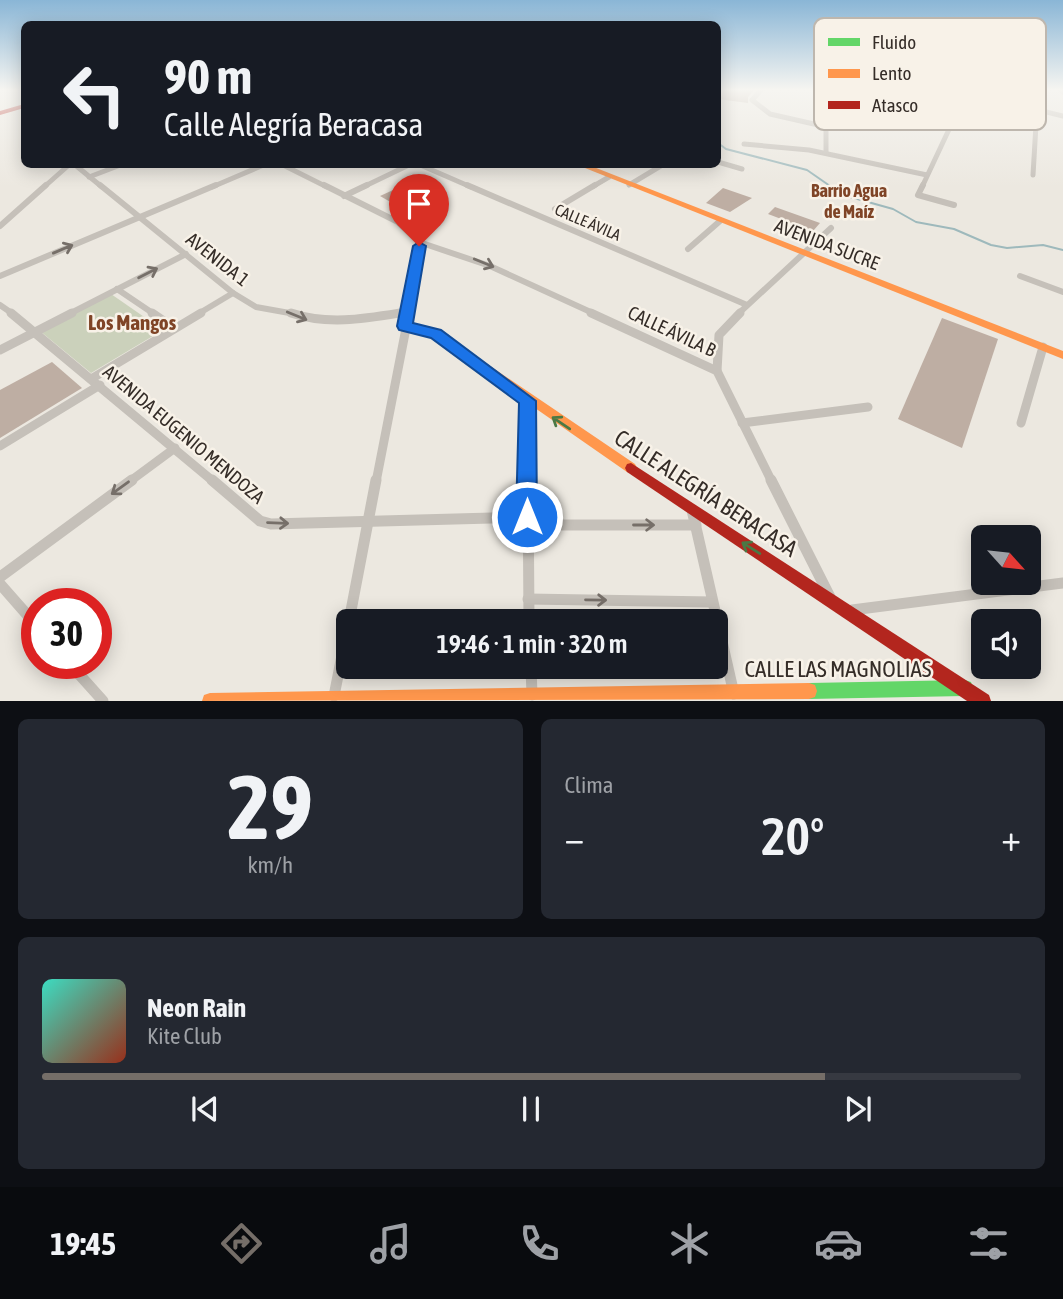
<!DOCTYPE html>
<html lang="es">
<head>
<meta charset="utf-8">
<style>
  :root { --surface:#171b24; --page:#242831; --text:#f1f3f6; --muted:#9ea1a6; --line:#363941; --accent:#756e68 }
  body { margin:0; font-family:"Asap Condensed",sans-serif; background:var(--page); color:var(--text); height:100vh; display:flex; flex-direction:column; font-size:26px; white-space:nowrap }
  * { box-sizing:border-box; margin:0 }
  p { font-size:23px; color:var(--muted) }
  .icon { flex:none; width:38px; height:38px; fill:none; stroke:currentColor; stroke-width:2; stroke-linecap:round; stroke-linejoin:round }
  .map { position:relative; height:701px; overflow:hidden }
  .panel { display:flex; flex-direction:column; gap:18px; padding:18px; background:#0d0f14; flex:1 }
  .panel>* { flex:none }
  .banner { position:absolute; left:21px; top:21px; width:700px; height:147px; border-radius:10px; box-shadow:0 4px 18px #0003; background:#171b24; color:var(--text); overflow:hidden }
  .needle { width:46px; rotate:117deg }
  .fabs { position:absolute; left:971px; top:525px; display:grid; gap:14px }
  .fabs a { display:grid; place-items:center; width:70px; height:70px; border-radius:10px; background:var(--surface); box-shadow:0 4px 18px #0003; font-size:35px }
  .speed { position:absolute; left:21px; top:588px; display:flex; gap:14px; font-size:35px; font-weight:700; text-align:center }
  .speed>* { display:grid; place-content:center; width:91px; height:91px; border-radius:50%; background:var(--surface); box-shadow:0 4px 18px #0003; line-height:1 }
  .speed .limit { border:10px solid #d22; background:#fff; color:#111 }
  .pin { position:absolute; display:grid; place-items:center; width:60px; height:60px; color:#fff; margin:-72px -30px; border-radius:50% 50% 50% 0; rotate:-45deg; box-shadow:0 0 7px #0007 }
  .pin .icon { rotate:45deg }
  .me { position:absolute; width:77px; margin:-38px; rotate:0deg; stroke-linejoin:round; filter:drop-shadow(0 0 5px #0008) }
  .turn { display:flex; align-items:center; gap:24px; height:147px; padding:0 28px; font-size:32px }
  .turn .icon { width:91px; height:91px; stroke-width:2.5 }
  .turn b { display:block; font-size:49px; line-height:60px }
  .big { font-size:52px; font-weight:600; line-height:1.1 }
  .panel .card { flex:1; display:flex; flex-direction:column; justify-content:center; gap:10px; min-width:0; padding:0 24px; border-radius:10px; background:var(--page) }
  .panel .dial { align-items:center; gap:0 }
  .dial b { font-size:91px; line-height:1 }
  .song { display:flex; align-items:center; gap:21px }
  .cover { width:84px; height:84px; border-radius:10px; background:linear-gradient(135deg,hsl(170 70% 55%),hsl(10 70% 35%)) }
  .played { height:7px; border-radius:4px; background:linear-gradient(90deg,var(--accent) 80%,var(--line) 80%) }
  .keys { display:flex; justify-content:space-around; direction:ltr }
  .heat { display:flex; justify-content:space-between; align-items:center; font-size:38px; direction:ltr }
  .panel .tiles { flex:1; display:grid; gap:18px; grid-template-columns:1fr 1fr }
  .card:last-child { grid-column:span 2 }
  .trip { position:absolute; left:336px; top:609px; width:392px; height:70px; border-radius:10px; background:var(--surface); box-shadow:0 4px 18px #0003; font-weight:600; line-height:70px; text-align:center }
  .tab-bar { display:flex; height:112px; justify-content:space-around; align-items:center; background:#090b0e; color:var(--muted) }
  .tab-bar .icon { width:49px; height:49px }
  .tab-bar .active { color:var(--accent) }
  .tab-bar b { font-size:32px; color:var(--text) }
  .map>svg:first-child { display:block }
  .green { fill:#cbd1bb }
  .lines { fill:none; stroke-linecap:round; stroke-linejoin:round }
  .stream { stroke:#9eb9bc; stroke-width:2 }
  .building { fill:#beaea3 }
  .street-far3 { stroke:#c5c0b9; stroke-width:5 }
  .street-far2 { stroke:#c5c0b9; stroke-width:6 }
  .street-far1 { stroke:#c5c0b9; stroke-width:9 }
  .street { stroke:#c5c0b9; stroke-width:11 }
  .fast { fill:#63d668; fill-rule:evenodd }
  .slow { fill:#ff974d; fill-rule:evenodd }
  .jam { fill:#b3261e; fill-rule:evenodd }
  .oneway { stroke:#766f69 }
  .oneway2 { stroke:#4a7945 }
  .route { fill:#1a73e8; stroke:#114b97; stroke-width:2 }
  .labels { text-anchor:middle; stroke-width:5; stroke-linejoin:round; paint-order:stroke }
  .far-street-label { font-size:16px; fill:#352d28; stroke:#f8f2e8 }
  .far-neighbourhood-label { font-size:18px; font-weight:bold; fill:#7f4426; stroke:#f8f2e8 }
  .street-label { font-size:19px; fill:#352d28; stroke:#f8f2e8 }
  .neighbourhood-label { font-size:21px; font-weight:bold; fill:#7f4426; stroke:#f8f2e8 }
  .near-street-label { font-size:23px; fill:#352d28; stroke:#f8f2e8 }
  .key { fill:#f8f2e8; stroke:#beb7ae; stroke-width:2 }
  .key-label { font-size:19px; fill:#352d28 }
</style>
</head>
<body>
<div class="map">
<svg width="1063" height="701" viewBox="0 0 1063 701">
  <rect width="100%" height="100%" fill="#ece8e0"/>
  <polygon class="green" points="111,294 163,330 91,373 40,331"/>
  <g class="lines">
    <polyline class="stream" points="718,143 726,149 807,170 843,195 893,209 916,222 954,229 991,245 1007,248 1043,245 1063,250"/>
  </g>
  <g class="building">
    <polygon points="718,89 755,89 748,97 748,103 718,99"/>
    <polygon points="404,185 418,192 394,204 380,196"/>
    <polygon points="723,188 752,198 730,212 706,203"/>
    <polygon points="775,207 820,223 813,231 768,214"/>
    <polygon points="942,318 998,339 962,448 898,419"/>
    <polygon points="52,362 82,388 0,438 0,390"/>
  </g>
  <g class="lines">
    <g class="street-far3">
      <polyline points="762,89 752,100 770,114 827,127"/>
      <polyline points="813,89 857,105"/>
      <polyline points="876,89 927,101 1014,104 1063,116"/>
      <polyline points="1061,89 1063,92"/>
      <polyline points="744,144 809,150 927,175"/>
      <polyline points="826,152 826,114 865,105 876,97 873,89"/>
      <polyline points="718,162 742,169"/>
      <polyline points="74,164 102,187"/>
      <polyline points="281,164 327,187"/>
      <polyline points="418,164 471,187"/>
      <polyline points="1033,175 1037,108"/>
      <polyline points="89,177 123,164"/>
      <polyline points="629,185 664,164"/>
      <polyline points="44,187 70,164"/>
      <polyline points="212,187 266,164"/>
      <polyline points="363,187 411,164"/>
      <polyline points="592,187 609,177"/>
      <polyline points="922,187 952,123 951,116 929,102"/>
    </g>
    <g class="street-far2">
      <polyline points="100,185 233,293 256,307 295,314"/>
      <polyline points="324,185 398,222 419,242 408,314"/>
      <polyline points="467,185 747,305"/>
      <polyline points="923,185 918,195 954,205"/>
      <polyline points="344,196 367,185"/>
      <polyline points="555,209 595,185"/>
      <polyline points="0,226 46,185"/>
      <polyline points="419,242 490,266 595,314"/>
      <polyline points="688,249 720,221"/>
      <polyline points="0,276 216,185"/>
      <polyline points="1020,276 1063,292"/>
      <polyline points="117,289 154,314"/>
      <polyline points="0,305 13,314"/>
      <polyline points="69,314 186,254"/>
      <polyline points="198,314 233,293"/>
      <polyline points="390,314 409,311"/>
      <polyline points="738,314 831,228"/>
    </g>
    <g class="street-far1">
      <polyline points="11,313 214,482"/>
      <polyline points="152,313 174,328"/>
      <path d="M291 313C327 325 363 319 400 313"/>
      <polyline points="591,313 717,371 772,482"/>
      <polyline points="0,350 72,313"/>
      <polyline points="717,371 719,335 740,313"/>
      <polyline points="91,379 201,313"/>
      <polyline points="528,401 528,482"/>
      <polyline points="742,423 868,407"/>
      <polyline points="1021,423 1043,347"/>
      <polyline points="0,446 100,385"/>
      <polyline points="129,482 175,448"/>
      <polyline points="376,482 409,313"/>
    </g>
    <g class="street">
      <polyline points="212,480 260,521 271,524 527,517"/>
      <polyline points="528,480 529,621"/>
      <polyline points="771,480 830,597"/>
      <polyline points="692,510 734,694"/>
      <polyline points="527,525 696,525"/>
      <polyline points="0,577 132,480"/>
      <polyline points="0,584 37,626"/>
      <polyline points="528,599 712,602"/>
      <polyline points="852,610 1063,583"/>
      <polyline points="349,621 376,480"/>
      <polyline points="69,663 103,701"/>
      <polyline points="531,667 532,695"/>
      <polyline points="334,696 348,625"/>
    </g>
    <polygon class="fast" points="965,680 971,682 973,688 971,694 965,696 809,699 803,697 801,691 803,685 809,683"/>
    <g class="slow">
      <polygon points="575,164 586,164 1063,351 1063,359"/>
      <polygon points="404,323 440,332 635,464 637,468 635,472 631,473 627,472 433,337 400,328 399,326"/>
      <polygon points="809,683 815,685 817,691 815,697 809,699 202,701 204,695 210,693"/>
    </g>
    <g class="jam">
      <polygon points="24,104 24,108 0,115 0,111"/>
      <polygon points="631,463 989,695 991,701 967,701 627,472 625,468 627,464"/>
    </g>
  </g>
  <defs><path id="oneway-shaft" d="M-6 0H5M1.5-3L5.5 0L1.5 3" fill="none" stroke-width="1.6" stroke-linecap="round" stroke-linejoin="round" transform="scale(1.75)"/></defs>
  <g class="oneway">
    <use href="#oneway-shaft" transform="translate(63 249) rotate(-23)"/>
    <use href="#oneway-shaft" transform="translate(484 263) rotate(22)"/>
    <use href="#oneway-shaft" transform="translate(148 273) rotate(-27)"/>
    <use href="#oneway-shaft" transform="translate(297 316) rotate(22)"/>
    <use href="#oneway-shaft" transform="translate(120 488) rotate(144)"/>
    <use href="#oneway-shaft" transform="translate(278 523) rotate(2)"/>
    <use href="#oneway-shaft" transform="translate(644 525)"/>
    <use href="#oneway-shaft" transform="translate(596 600) rotate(1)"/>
  </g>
  <g class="oneway2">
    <use href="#oneway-shaft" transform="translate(561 423) rotate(-146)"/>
    <use href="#oneway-shaft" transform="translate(751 548) rotate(-148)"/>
  </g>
  <linearGradient id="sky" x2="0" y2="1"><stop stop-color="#8ab6d6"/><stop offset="0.48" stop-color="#f6f5f1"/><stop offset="1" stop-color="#f6f5f1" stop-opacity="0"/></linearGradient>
  <rect width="1063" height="187" fill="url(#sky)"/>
  <polygon class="route" points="419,242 426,246 413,323 441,330 536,401 537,517 534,523 527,526 519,523 516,517 519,403 431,338 399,330 397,326 413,246"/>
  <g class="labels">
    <g class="far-street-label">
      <text transform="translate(588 222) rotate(23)" y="6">CALLE ÁVILA</text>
    </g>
    <g class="far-neighbourhood-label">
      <text x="849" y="197">Barrio Agua<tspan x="849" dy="21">de Maíz</tspan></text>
    </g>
    <g class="street-label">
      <text transform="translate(827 244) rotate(21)" y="7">AVENIDA SUCRE</text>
      <text transform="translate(218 259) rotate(38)" y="7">AVENIDA 1</text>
      <text transform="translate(672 331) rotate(25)" y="7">CALLE ÁVILA B</text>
      <text transform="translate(184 434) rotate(40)" y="7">AVENIDA EUGENIO MENDOZA</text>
    </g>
    <g class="neighbourhood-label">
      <text x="132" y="330">Los Mangos</text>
    </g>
    <g class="near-street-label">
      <text transform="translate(706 493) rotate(33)" y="8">CALLE ALEGRÍA BERACASA</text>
      <text x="838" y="677">CALLE LAS MAGNOLIAS</text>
    </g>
  </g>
  <rect x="814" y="18" width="232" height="112" rx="10" class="key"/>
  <rect x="828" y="38" width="32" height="8" fill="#63d668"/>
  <rect x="828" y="69" width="32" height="9" fill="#ff974d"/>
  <rect x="828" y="101" width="32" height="8" fill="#b3261e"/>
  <g class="key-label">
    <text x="872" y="49">Fluido</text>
    <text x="872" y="80">Lento</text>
    <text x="872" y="112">Atasco</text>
  </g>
</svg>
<div class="fabs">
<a><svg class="needle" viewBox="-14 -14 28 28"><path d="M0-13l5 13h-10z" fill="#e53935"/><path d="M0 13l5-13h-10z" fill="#9ea1a6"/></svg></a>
<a><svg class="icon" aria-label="sound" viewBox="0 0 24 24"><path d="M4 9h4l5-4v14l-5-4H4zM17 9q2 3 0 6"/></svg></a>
</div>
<div class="speed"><div class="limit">30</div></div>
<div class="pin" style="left:419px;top:246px;background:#d93025"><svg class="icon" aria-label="arrive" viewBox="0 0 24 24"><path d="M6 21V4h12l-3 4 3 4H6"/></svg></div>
<svg class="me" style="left:527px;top:517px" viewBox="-20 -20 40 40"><circle r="17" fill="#1a73e8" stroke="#fff" stroke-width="3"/><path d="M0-11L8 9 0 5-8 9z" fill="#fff"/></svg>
<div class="trip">19:46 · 1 min · 320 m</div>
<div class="banner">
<div class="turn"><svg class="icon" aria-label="left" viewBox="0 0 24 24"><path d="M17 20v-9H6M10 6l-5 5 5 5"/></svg><div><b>90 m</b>Calle Alegría Beracasa</div></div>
</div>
</div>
<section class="panel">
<div class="tiles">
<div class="card dial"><b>29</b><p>km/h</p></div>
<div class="card"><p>Clima</p>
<div class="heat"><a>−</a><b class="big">20°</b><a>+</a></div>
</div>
<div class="card">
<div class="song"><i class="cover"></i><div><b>Neon Rain</b><p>Kite Club</p></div></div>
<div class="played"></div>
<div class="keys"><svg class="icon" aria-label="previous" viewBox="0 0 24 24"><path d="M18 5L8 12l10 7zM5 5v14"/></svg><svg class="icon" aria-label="pause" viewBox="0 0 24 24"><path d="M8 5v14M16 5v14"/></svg><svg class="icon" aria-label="next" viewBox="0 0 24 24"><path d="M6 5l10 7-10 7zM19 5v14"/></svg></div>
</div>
</div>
</section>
<nav class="tab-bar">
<b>19:45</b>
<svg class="icon active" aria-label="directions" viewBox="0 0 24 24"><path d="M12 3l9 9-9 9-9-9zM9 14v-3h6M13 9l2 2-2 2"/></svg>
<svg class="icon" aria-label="music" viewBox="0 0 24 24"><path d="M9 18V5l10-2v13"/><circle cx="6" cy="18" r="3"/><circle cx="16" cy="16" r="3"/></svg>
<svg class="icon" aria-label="phone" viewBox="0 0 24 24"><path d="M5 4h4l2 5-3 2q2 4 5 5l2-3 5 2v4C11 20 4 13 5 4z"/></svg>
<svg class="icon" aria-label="climate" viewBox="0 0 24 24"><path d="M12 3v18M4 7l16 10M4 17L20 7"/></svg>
<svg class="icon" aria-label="car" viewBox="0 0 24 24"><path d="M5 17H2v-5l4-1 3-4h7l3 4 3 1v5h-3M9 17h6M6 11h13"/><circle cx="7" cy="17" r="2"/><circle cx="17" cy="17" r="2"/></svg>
<svg class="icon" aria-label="filters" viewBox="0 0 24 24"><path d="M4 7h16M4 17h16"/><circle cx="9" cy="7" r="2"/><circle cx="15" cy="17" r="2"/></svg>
</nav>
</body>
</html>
